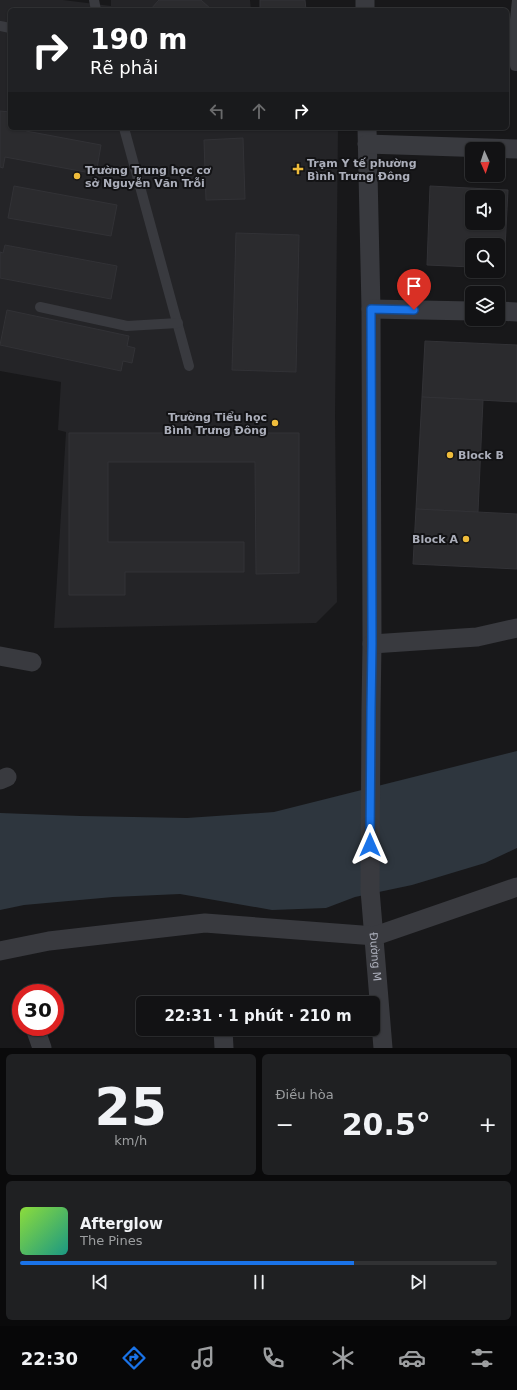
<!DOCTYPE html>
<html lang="vi">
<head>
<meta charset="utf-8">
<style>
  :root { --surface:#121214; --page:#1f2022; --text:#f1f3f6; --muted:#9c9ea0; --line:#313234; --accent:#1a73e8 }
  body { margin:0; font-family:"DejaVu Sans",sans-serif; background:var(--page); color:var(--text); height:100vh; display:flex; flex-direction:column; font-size:15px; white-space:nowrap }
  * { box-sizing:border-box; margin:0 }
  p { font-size:13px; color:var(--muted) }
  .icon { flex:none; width:22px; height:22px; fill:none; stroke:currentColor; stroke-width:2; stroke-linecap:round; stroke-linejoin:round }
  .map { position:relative; height:1048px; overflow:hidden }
  .side { display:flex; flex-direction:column; gap:6px; padding:6px; background:#0a0a0b; flex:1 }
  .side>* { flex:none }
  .hud { position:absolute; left:8px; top:8px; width:501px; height:122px; border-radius:6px; box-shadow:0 1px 3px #0004,0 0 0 1px var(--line); background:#202124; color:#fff; overflow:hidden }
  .needle { width:26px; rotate:177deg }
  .tools { position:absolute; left:465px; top:142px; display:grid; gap:8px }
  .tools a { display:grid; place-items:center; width:40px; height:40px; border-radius:6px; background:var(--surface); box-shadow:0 1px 3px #0004,0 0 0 1px var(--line); font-size:20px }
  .speed { position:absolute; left:12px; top:984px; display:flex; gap:8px; font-size:20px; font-weight:700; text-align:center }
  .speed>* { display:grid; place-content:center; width:52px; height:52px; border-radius:50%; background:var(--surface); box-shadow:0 1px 3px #0004,0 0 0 1px var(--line); line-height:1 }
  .speed .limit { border:6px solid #d22; background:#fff; color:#111 }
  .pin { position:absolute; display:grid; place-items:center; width:34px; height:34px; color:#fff; margin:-41px -17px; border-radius:50% 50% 50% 0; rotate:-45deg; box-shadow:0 0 4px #0007 }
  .pin .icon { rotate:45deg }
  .me { position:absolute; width:44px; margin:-22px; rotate:0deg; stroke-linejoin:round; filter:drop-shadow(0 0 3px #0008) }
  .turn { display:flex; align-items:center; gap:14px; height:84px; padding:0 16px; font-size:18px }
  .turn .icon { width:52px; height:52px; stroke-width:2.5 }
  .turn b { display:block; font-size:28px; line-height:34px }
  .lanes { display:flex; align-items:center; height:38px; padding:0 16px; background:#0003; justify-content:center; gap:20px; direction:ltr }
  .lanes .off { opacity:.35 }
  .big { font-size:30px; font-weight:700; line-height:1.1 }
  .side .widget { flex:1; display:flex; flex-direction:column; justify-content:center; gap:6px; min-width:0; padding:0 14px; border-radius:6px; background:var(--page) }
  .side .dial { align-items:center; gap:0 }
  .dial b { font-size:52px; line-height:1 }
  .song { display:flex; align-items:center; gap:12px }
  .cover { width:48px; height:48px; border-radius:6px; background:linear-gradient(135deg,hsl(90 70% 55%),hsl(170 70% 35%)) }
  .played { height:4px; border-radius:2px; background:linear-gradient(90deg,var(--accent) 70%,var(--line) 70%) }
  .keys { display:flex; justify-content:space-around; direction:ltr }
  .heat { display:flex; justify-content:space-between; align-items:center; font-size:22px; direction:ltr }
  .side .tiles { flex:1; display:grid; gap:6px; grid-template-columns:1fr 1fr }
  .widget:last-child { grid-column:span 2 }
  .trip { position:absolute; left:136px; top:996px; width:244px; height:40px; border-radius:6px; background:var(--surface); box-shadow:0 1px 3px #0004,0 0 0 1px var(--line); font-weight:700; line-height:40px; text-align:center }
  .tabs { display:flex; height:64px; justify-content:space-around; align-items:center; background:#070708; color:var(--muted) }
  .tabs .icon { width:28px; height:28px }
  .tabs .current { color:var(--accent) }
  .tabs b { font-size:18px; color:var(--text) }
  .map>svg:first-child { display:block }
  .built { fill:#242427 }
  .water { fill:#2e363e }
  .building { fill:#2b2b2e; stroke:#323236; fill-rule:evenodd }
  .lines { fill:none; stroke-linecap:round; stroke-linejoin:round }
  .service { stroke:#393a3f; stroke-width:10 }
  .minor { stroke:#393a3f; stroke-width:19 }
  .route-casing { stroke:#114b97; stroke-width:10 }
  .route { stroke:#1a73e8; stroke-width:7 }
  .poi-dot { fill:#efbc3b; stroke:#131315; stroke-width:1.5 }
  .labels { text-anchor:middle; stroke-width:4; stroke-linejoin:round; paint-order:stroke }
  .poi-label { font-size:11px; font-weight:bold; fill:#abaeba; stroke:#131315; text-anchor:start }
  .street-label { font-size:11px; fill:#abaeba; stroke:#131315 }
</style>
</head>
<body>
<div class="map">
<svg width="517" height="1048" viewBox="0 0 517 1048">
  <rect width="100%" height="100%" fill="#18181a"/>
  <polygon class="built" points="0,0 63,0 111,6 111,0 250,0 251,10 10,10 10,128 338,128 335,416 337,602 316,623 54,628 66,432 58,430 61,382 0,371"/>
  <polygon class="water" points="517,751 517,848 485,863 412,885 355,897 326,908 272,910 180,894 113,897 24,905 0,910 0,813 80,816 187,818 274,812"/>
  <g class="building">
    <polygon points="159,0 201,0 212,10 150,10"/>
    <polygon points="260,0 305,0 306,10 260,10"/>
    <polygon points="0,111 10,112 10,128 27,128 26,131 101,145 96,174 5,157 3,168 0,167"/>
    <polygon points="203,128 241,128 241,129 203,130"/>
    <polygon points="243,138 245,199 206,200 204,140"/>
    <polygon points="14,186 117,205 111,236 8,218"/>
    <path d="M430 186 508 190 504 268H498V245H472V267L427 265ZM472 197H498V223H472Z"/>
    <polygon points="236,233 299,235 296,372 232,370"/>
    <polygon points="5,245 117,266 111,299 0,278 0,252 3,253"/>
    <polygon points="7,310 129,336 127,346 135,348 132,363 123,361 121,371 0,345"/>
    <polygon points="425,341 517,345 517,402 422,397"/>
    <polygon points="422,397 483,400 478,512 416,509"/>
    <polygon points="69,433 299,433 299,573 256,574 255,462 108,462 108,542 244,542 244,572 125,572 125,595 69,595"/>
    <polygon points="416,509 517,514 517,569 413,564"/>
  </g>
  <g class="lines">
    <g class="service">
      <polyline points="94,0 96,10"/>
      <polyline points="517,0 513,39 515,66 517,66"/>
      <polyline points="0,26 10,28"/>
      <polyline points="124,128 189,366"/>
      <polyline points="40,307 127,326 178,323"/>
    </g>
    <g class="minor">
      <polyline points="365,0 365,10"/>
      <path id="s1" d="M367 128 371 309 372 644 371 710 370 890 383 1048"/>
      <polyline points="367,144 517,149"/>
      <polyline points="371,309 472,311"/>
      <polyline points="498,311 517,312"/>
      <polyline points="372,644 477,637 517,628"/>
      <polyline points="0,656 32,662"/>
      <polyline points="0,780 7,777"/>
      <polyline points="0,951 49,941 205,923 375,936 517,887"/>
      <polyline points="35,1028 42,1048"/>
      <polyline points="223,1029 224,1048"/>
    </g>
  </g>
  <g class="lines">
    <g class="route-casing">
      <polyline id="route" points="370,845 371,710 372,644 371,309 414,310"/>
    </g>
    <use href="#route" class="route"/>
  </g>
  <g class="poi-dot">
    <path d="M296 163h4v4h4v4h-4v4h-4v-4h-4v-4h4z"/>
    <circle cx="77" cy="176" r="4"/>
    <circle cx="275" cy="423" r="4"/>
    <circle cx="450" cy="455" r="4"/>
    <circle cx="466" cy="539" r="4"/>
  </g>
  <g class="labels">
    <g class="poi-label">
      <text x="307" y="167">Trạm Y tế phường<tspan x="307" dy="13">Bình Trưng Đông</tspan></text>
      <text x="85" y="174">Trường Trung học cơ<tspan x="85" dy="13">sở Nguyễn Văn Trỗi</tspan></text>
      <text x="267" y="421" text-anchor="end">Trường Tiểu học<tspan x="267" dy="13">Bình Trưng Đông</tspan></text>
      <text x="458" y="459">Block B</text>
      <text x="458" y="543" text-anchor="end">Block A</text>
    </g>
    <g class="street-label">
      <text dy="4" stroke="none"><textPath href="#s1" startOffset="829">Đường M</textPath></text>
    </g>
  </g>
</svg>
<div class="tools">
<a><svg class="needle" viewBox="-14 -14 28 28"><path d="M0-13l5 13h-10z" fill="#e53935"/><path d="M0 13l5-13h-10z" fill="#9c9ea0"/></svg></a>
<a><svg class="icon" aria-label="sound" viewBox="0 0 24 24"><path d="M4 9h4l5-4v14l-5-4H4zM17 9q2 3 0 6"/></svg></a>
<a><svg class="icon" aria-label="search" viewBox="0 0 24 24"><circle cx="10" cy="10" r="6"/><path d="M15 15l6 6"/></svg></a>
<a><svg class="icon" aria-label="layers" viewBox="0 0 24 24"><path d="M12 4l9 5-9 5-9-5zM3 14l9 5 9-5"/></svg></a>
</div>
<div class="speed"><div class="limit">30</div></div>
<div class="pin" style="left:414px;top:310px;background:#d93025"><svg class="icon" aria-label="arrive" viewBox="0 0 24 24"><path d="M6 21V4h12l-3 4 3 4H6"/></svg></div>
<svg class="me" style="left:370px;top:845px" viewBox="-20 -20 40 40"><path d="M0-17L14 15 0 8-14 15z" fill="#1a73e8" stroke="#fff" stroke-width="4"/></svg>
<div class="trip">22:31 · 1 phút · 210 m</div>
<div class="hud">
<div class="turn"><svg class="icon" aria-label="right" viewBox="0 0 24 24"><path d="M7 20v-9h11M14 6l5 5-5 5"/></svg><div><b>190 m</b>Rẽ phải</div></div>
<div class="lanes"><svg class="icon off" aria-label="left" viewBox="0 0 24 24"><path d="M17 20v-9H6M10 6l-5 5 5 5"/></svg><svg class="icon off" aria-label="ahead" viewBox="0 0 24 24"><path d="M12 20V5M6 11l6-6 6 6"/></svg><svg class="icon" aria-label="right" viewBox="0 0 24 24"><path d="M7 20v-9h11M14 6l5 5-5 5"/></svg></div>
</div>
</div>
<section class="side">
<div class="tiles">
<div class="widget dial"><b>25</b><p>km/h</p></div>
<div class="widget"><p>Điều hòa</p>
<div class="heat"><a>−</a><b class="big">20.5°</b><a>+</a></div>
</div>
<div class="widget">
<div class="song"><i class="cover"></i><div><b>Afterglow</b><p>The Pines</p></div></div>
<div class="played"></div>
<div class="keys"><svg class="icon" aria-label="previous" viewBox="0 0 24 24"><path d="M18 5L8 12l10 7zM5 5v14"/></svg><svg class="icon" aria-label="pause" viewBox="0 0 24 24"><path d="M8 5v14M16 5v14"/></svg><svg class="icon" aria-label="next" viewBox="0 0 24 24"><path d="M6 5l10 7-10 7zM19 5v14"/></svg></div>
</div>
</div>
</section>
<nav class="tabs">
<b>22:30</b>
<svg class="icon current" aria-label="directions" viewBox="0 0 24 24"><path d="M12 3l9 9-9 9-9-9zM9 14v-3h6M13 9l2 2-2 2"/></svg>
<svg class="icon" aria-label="music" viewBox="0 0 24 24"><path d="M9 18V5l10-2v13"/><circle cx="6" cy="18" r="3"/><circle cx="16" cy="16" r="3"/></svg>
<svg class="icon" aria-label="phone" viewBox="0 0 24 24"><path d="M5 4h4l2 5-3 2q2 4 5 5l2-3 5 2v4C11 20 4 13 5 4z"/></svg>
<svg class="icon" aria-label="climate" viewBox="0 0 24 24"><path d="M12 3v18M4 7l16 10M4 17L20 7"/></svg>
<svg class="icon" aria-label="car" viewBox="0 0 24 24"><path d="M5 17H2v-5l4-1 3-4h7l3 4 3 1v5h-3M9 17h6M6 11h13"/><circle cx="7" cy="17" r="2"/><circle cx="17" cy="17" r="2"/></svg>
<svg class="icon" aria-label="filters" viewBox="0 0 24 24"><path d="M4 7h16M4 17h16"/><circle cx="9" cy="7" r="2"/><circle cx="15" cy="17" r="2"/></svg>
</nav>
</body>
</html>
